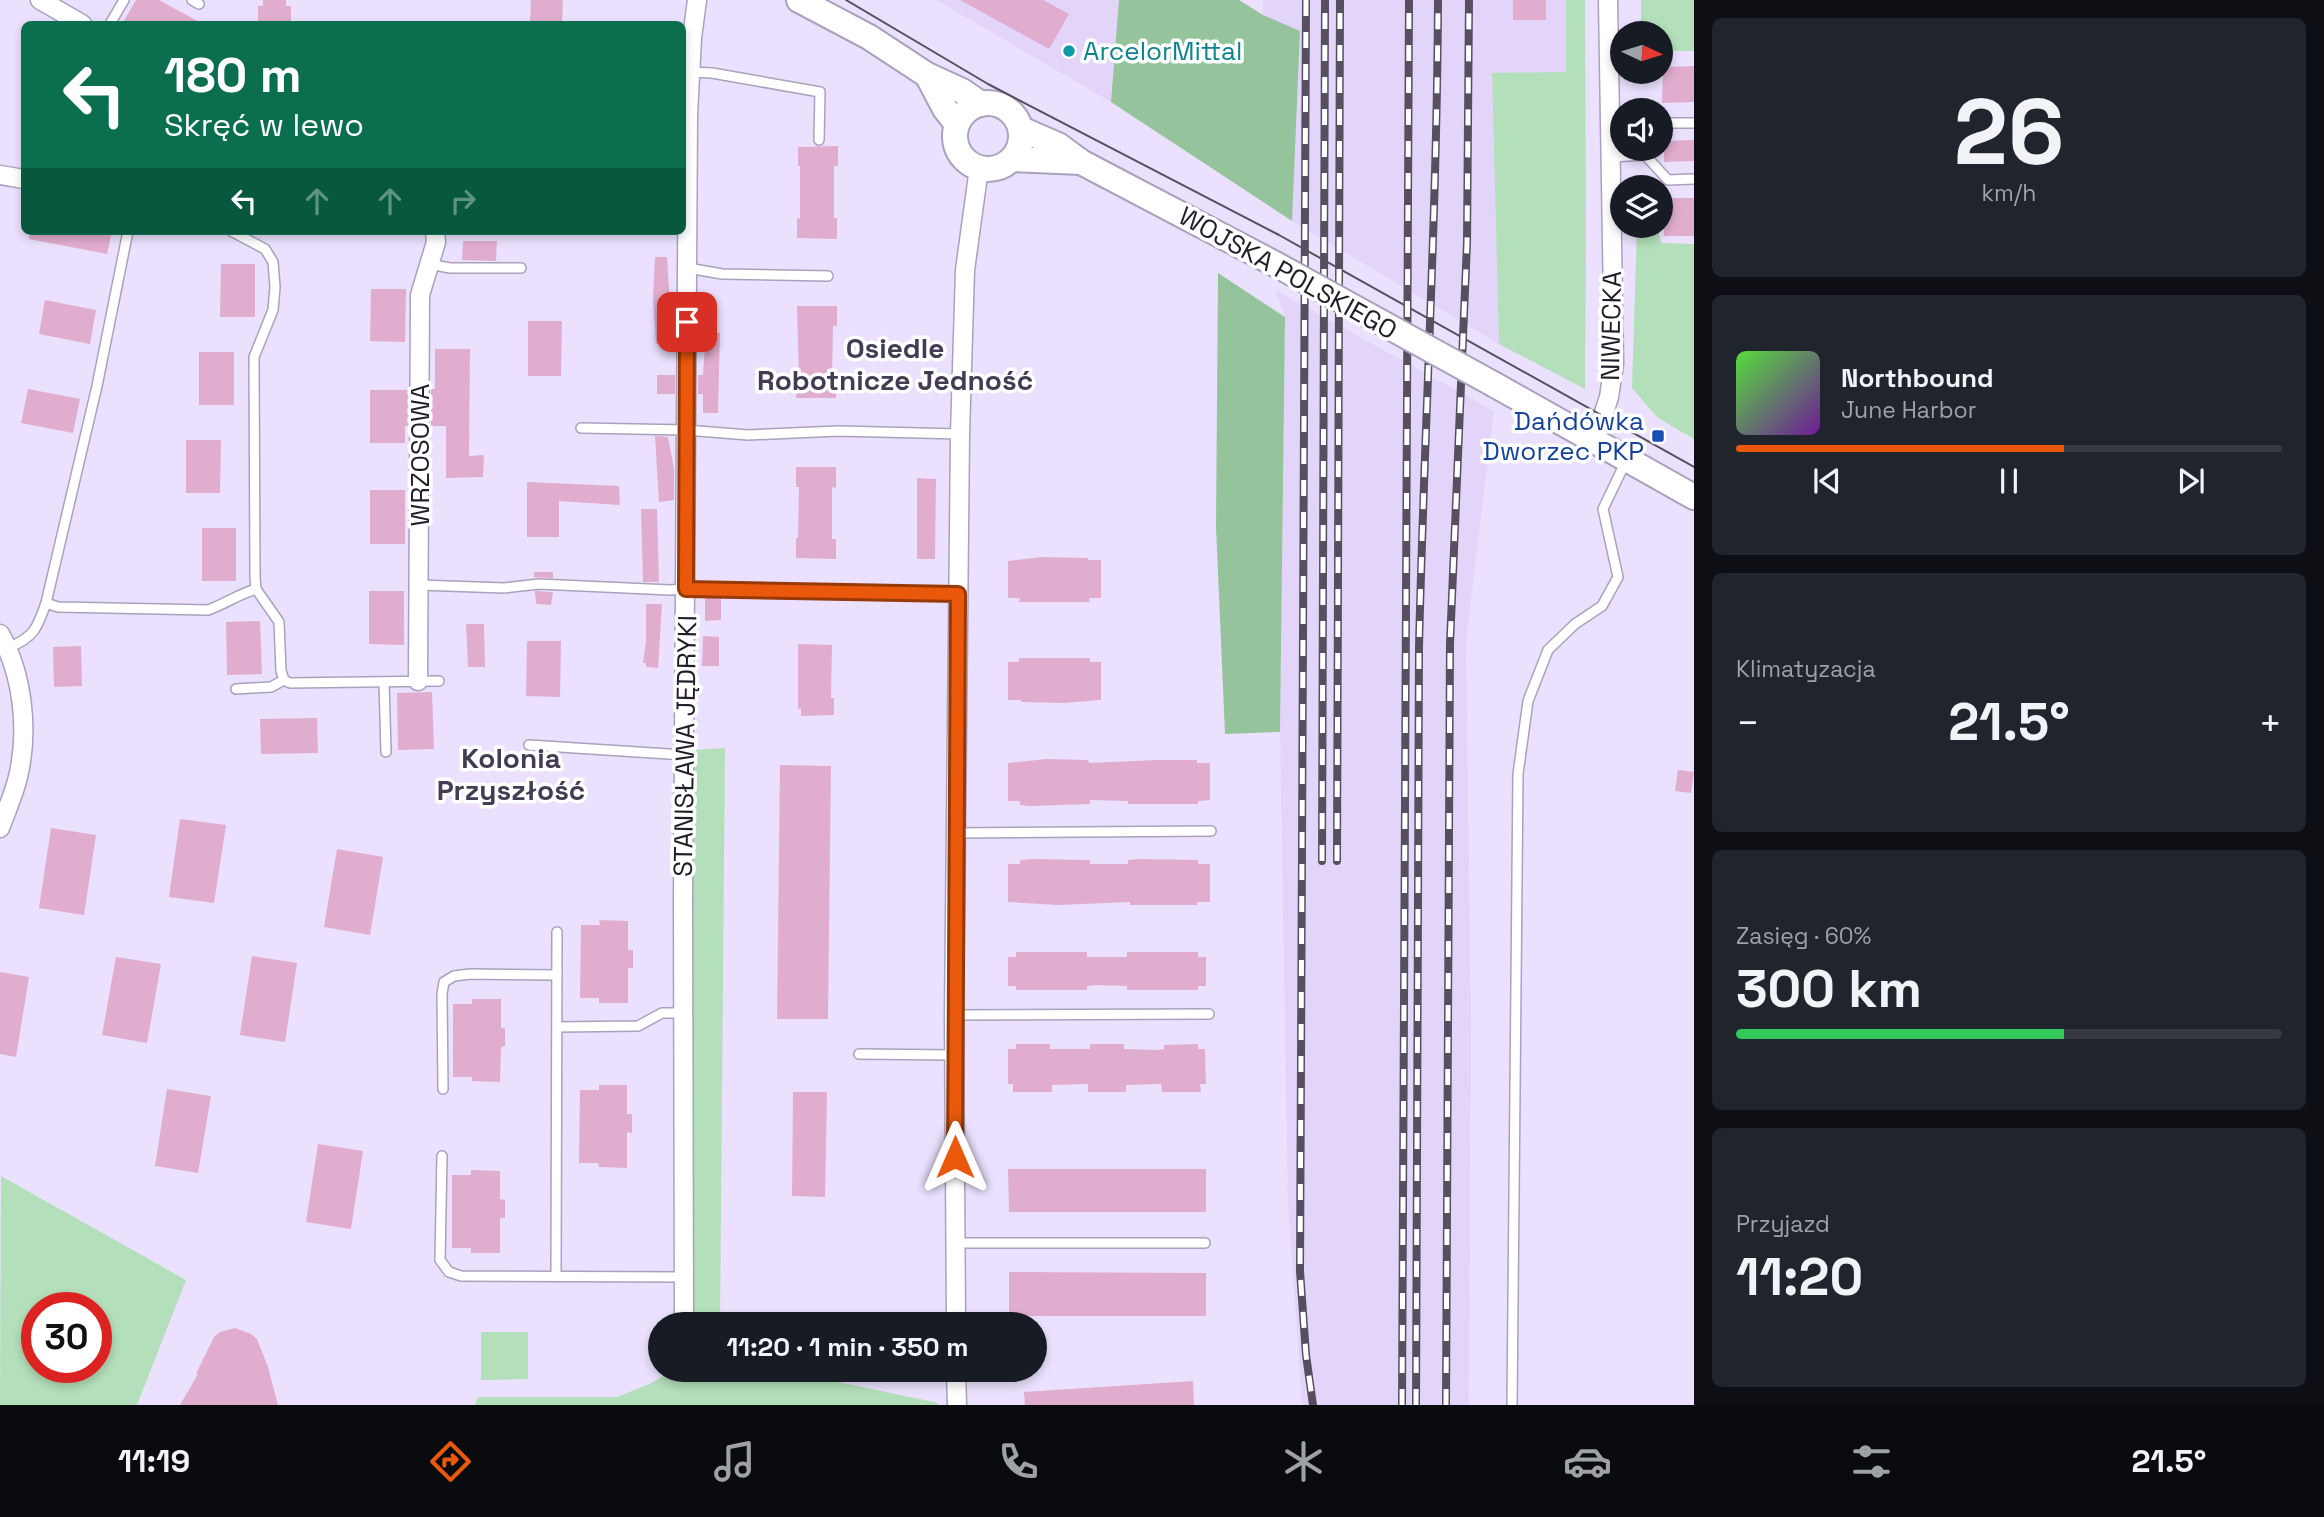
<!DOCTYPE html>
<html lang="pl">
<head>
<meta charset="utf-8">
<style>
  :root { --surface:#171b24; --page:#20242c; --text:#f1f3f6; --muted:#9ea1a6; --line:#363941; --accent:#ea580c }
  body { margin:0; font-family:"Space Grotesk",sans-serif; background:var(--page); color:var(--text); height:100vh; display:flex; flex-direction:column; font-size:26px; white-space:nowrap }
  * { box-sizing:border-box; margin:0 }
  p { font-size:23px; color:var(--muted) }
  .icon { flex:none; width:38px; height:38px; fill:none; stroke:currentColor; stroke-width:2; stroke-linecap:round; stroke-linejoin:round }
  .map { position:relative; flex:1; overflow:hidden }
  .panel { display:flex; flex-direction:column; gap:18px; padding:18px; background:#0d0f14; width:630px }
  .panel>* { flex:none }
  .banner { position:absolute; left:21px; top:21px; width:665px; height:214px; border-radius:10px; box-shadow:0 4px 10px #0003; background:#0b6e4f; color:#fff; overflow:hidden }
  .needle { width:46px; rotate:94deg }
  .controls { position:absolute; left:1610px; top:21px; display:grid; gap:14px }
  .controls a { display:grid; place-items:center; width:63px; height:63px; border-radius:50%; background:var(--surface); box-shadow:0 4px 10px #0003; font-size:35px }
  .speed { position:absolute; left:21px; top:1292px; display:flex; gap:14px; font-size:35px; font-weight:700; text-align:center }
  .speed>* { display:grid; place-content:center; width:91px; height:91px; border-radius:50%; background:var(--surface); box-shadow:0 4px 10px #0003; line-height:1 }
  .speed .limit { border:10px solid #d22; background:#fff; color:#111 }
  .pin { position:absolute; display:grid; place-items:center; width:60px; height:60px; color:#fff; margin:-30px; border-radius:14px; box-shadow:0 4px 10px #0006 }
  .me { position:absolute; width:77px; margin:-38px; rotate:0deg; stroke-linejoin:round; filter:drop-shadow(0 0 5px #0008) }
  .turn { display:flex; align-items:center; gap:24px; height:147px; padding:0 28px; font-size:32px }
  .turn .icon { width:91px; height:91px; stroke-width:2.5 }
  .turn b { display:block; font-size:49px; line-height:60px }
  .lanes { display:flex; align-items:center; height:66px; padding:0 28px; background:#0003; justify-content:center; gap:35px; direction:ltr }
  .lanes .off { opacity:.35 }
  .big { font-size:52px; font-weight:700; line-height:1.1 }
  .panel .widget { flex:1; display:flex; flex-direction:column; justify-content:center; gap:10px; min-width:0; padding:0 24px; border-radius:10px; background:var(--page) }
  .panel .dial { align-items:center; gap:0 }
  .dial b { font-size:91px; line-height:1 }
  .song { display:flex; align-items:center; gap:21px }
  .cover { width:84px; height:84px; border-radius:10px; background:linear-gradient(135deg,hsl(110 70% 55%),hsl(280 70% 35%)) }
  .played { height:7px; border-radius:4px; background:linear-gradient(90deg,var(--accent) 60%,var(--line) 60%) }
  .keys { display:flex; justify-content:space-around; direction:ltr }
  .heat { display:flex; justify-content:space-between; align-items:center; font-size:38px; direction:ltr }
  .charge { height:10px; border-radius:5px; background:linear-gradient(90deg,#34c759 60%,var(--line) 0) }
  .trip { position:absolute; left:648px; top:1312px; width:399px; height:70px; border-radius:35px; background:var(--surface); box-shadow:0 4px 10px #0003; font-weight:700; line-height:70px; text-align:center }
  .menu { display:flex; height:112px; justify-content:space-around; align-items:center; background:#090b0e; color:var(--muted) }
  .menu .icon { width:49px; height:49px }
  .menu .current { color:var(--accent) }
  .menu b { font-size:32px; color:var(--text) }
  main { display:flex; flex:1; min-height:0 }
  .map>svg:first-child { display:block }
  .built { fill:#e2d5f9 }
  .green { fill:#b3dfba; fill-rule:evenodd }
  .forest { fill:#95c39c }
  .building { fill:#e0adce }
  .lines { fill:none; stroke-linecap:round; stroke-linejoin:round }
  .service-casing { stroke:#aaa1bc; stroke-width:12 }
  .minor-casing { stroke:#aaa1bc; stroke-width:21 }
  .secondary-casing { stroke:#aaa1bc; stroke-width:28 }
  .service { stroke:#fff; stroke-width:9 }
  .minor { stroke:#fff; stroke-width:18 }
  .secondary { stroke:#fff; stroke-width:24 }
  .tram { stroke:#554f5f; stroke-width:2 }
  .rail-casing { stroke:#554f5f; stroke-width:8 }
  .rail { stroke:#fff; stroke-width:5; stroke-dasharray:16; stroke-linecap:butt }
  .secondary-bridge-casing { stroke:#aaa1bc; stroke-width:28; stroke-linecap:butt }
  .secondary-bridge { stroke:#fff; stroke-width:24 }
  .route-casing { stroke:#983908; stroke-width:18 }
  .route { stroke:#ea580c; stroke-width:12 }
  .culture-dot { fill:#0f9aa8; stroke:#fff; stroke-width:2.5 }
  .transit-dot { fill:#1a4fb4; stroke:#fff; stroke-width:2.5 }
  .labels { text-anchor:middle; stroke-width:7; stroke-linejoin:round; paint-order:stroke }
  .culture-label { font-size:26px; fill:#0d838f; stroke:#fff; text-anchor:start }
  .street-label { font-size:26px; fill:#221e29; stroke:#fff }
  .transit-label { font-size:26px; fill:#164399; stroke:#fff; text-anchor:end }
  .neighbourhood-label { font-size:28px; font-weight:bold; fill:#443c53; stroke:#fff }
</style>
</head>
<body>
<main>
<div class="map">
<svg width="1694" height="1405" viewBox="0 0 1694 1405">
  <rect width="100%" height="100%" fill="#ebe1fe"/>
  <g class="built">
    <polygon points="936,0 1119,0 1111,102"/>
    <polygon points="1263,0 1566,0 1566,73 1492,73 1499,344 1292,221 1300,32 1263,15"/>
    <polygon points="1275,290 1494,411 1466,641 1471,1020 1469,1405 1302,1405 1288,1204 1280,732 1285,317"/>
  </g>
  <g class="green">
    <polygon points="1566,0 1585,0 1586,243 1585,389 1499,344 1492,73 1566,72"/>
    <polygon points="1641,0 1694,0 1694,51 1661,51 1661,33 1641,33"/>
    <polygon points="1637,226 1657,226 1661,243 1694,244 1694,439 1658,418 1632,388"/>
    <polygon points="725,748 720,1325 692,1325 689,1222 694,750"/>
    <path d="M1 1176 186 1280 137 1405H0ZM96 1307V1367H37V1307Z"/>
    <polygon points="481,1332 528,1332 528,1379 481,1380"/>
    <polygon points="675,1370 782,1370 938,1403 938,1405 475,1405 478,1397 617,1397 647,1385"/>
  </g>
  <g class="forest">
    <polygon points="1119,0 1239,0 1263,15 1300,31 1292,221 1111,102"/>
    <polygon points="1218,273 1285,317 1280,732 1225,734 1216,527"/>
  </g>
  <g class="building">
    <polygon points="136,0 159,0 203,24 122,24"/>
    <polygon points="263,0 286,0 286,6 291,6 291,24 258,24 258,6 263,6"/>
    <polygon points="531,0 563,0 562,24 530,24"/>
    <polygon points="960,0 1043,0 1069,14 1049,49"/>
    <rect x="1513" y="0" width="33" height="20"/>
    <polygon points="1694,66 1694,102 1662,103 1663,67"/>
    <polygon points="1694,140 1694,161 1664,162 1664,141"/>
    <polygon points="838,146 838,166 834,166 834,218 837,218 837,239 797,238 797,218 800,219 800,166 798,166 798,147"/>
    <rect x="1664" y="198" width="30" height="38"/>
    <polygon points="30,231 112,231 107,254 29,239"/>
    <polygon points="463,241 497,241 496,261 462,260"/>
    <polygon points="655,257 667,257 670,304 669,344 656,344 653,297"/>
    <polygon points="221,264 255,264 255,317 220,317"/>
    <polygon points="371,289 406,289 405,342 370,341"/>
    <polygon points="45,300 96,310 90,344 39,334"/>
    <polygon points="797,306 837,306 837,326 833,326 832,378 836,378 836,398 796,398 796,379 799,379"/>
    <polygon points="528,321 562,321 561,376 528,376"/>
    <polygon points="706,332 720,333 718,413 703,413 703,394 698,394 698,375 703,375"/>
    <polygon points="435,349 470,349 469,456 484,455 483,477 446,478 446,426 431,426 431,389 435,389"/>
    <rect x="199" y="352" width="35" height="53"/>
    <rect x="657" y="375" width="18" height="19"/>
    <polygon points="28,389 80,399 73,433 21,423"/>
    <polygon points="370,390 408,390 408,426 405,426 405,443 370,443"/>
    <polygon points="655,436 668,437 674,469 674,500 659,502"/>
    <polygon points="186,440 221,440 220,493 186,493"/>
    <polygon points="796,467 836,467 836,488 832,487 832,539 836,539 836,559 796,558 796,538 798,538 799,487 796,487"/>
    <polygon points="917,478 936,479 935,559 917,559"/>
    <polygon points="527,482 619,486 620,505 559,501 559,537 527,537"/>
    <rect x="370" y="490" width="35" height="54"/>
    <polygon points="641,509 657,509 659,582 643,582"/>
    <rect x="202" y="528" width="34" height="53"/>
    <polygon points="1043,557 1088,558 1088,560 1101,560 1101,598 1089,598 1090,602 1019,602 1020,598 1008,598 1008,561"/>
    <polygon points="534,572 553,572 553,578 534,577"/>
    <polygon points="369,591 404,591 404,645 369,644"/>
    <polygon points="535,591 553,592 551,605 536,604"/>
    <polygon points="721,596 721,620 705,621 705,597"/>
    <polygon points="646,604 662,604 658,668 646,667 646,663 643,663 646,641"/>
    <polygon points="260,621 262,674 227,675 226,622"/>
    <polygon points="466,624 484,624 485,667 468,667"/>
    <polygon points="703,636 719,637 719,666 702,666"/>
    <polygon points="527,641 561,641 560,697 526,696"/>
    <polygon points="798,644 832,645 831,698 834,698 834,715 801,716 801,708 798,709"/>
    <polygon points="81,646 82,686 54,687 53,647"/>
    <polygon points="1019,658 1090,658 1090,662 1101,662 1101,700 1064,703 1021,702 1021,700 1008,700 1008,662 1019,662"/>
    <polygon points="432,692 434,749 398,750 397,693"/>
    <polygon points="317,718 318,753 261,754 260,719"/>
    <polygon points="1046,759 1088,760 1089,763 1157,760 1197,760 1197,763 1210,763 1210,800 1198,801 1198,804 1128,804 1128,801 1090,800 1090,804 1030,806 1020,805 1020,801 1008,801 1008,763"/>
    <polygon points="780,765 831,766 828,1019 777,1019"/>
    <polygon points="1678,770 1694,772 1691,793 1675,791"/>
    <polygon points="180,819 226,825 214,903 169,897"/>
    <polygon points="51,828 96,835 84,915 39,908"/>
    <polygon points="337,849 383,857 370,935 324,927"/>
    <polygon points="1032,859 1090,860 1090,864 1128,864 1128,860 1140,859 1198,860 1198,864 1210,864 1210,902 1197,902 1197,905 1130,905 1130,902 1058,905 1008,902 1008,864 1020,864 1020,860"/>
    <polygon points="599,920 628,921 628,950 633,950 633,968 628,968 628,1003 599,1003 599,998 580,998 581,925 600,925"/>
    <polygon points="1016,952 1087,952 1087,957 1127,957 1127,952 1198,952 1198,957 1206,957 1206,986 1198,986 1198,990 1127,990 1127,986 1095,985 1087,986 1087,990 1016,990 1016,986 1008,986 1008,957 1016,957"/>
    <polygon points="252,956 297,963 285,1042 240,1035"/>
    <polygon points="116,957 161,964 147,1043 102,1035"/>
    <polygon points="0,972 29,977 16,1057 0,1054"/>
    <polygon points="472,999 501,999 501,1028 505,1028 505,1046 501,1047 500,1082 472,1081 472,1077 453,1077 453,1004 472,1004"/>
    <polygon points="1016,1044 1050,1044 1050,1049 1090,1049 1090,1044 1124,1044 1124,1049 1156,1050 1164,1049 1164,1045 1198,1044 1198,1049 1205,1049 1206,1084 1200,1084 1201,1092 1162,1092 1161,1084 1126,1085 1126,1092 1088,1092 1088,1084 1052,1085 1052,1092 1013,1092 1013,1084 1008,1084 1008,1049 1016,1049"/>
    <polygon points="599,1085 627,1085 627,1114 632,1114 632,1133 627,1132 627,1168 599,1167 598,1163 579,1163 580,1090 599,1090"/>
    <polygon points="167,1089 211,1096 198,1173 155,1166"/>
    <polygon points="793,1092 827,1092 825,1197 792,1196"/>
    <polygon points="318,1144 363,1151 351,1229 306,1222"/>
    <polygon points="1008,1169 1206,1169 1206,1212 1009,1212"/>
    <polygon points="471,1170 500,1171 500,1199 505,1200 505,1218 500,1218 500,1253 471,1253 471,1248 452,1248 452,1175 471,1175"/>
    <polygon points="1009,1272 1206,1273 1206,1316 1009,1316"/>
    <polygon points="235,1328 251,1334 257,1339 268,1367 278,1405 180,1405 198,1374 196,1374 214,1337 220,1332"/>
    <polygon points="1193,1381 1194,1405 1025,1405 1024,1392"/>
  </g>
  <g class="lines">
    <g class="service-casing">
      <g id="service">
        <polyline points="192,0 199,4"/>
        <polyline points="110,24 124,0"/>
        <polyline points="691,72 712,73 820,92 819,140"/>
        <polyline points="1661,129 1669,123 1694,123"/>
        <polyline points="1611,157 1645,155 1668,180 1694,179"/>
        <polyline points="231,231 265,249 273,262 275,287 273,310 254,357 255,577 256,589 279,622 281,671 284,680 290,683 439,681"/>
        <polyline points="429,264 450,268 521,268"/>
        <polyline points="688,268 722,274 828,276"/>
        <polyline points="581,428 686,430 748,435 838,431 960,434"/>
        <polyline points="419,585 504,588 539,584 670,590 699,588 958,594"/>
        <path d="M46 603 58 607 208 610C225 604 239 594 256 589"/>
        <path d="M8 648C34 637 37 629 46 603L97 386 128 231"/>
        <polyline points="384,682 386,752"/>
        <polyline points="236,689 271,687 284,680"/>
        <polyline points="529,745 684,755"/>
        <polyline points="955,833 1211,831"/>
        <polyline points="954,1015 1209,1014"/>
        <polyline points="558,1027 638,1026 662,1013 683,1013"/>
        <polyline points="859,1054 954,1055"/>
        <polyline points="443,1089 442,994 444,982 454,976 470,974 557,975"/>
        <polyline points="442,1156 440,1260 449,1272 461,1276 683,1277"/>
        <polyline points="955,1243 1205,1243"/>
        <polyline points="556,1276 557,932"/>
        <polyline points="1512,1405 1518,774 1528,701 1548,650 1575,624 1602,606 1618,577 1603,509 1626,461"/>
      </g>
    </g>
    <g class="minor-casing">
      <g id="minor">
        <polyline points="40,0 82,24"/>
        <polyline points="0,175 24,179"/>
        <polyline points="1595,440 1609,397 1614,364 1608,0"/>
        <path d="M0 634C23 675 29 731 18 777 14 794 6 812 0 828"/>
        <polyline points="418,681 420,295 436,242 435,231"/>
        <polyline points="684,1325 683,899 688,115 692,38 697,0"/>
        <polyline points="956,1325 954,1015 960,434 965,270 979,168"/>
        <polyline points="956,1370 957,1405"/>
      </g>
    </g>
    <g class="secondary-casing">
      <g id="secondary">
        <polyline points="799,0 869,37 927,75 962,91 981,104"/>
        <polyline points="927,75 945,109 957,124"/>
        <circle cx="988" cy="136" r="33"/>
        <polyline points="1021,129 1058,145 1081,162 1277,265"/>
        <polyline points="1012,159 1081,162"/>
        <polyline points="1495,385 1694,497"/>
      </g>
    </g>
    <use href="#service" class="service"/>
    <use href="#minor" class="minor"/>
    <use href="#secondary" class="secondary"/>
    <polyline class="tram" points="846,0 988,84 1279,235 1694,467"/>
    <g class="rail-casing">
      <g id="rail">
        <polyline points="1306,0 1300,1271 1306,1355 1313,1405"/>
        <polyline points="1322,861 1325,0"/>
        <polyline points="1337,861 1340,0"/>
        <polyline points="1402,1405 1409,0"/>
        <path d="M1416 1405 1419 647C1424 431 1437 216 1438 0"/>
        <polyline points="1446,1405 1450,644 1467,243 1469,0"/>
      </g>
    </g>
    <use href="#rail" class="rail"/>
    <g class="secondary-bridge-casing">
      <polyline id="secondary-bridge" points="1277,265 1495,385"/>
    </g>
    <use href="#secondary-bridge" class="secondary-bridge"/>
  </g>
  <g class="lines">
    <g class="route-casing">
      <polyline id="route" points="687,322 686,589 958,594 955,1157"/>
    </g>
    <use href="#route" class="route"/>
  </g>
  <circle class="culture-dot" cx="1069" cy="51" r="7"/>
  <rect class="transit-dot" x="1651" y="429" width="14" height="14" rx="3.5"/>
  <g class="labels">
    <g class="culture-label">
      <text x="1083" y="60">ArcelorMittal</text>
    </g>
    <g class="street-label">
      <text transform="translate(1288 273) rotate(29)" y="9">WOJSKA POLSKIEGO</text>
      <text transform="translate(1611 326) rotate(-89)" y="9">NIWECKA</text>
      <text transform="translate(420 455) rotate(-90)" y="9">WRZOSOWA</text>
      <text transform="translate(685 746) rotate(-89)" y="9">STANISŁAWA JĘDRYKI</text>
    </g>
    <g class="transit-label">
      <text x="1644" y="430">Dańdówka<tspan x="1644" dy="30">Dworzec PKP</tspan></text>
    </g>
    <g class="neighbourhood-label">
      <text x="895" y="358">Osiedle<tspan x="895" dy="32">Robotnicze Jedność</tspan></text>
      <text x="511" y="768">Kolonia<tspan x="511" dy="32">Przyszłość</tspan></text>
    </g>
  </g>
</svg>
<div class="controls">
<a><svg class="needle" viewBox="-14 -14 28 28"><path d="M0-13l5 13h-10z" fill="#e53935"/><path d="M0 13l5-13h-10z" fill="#9ea1a6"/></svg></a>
<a><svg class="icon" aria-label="sound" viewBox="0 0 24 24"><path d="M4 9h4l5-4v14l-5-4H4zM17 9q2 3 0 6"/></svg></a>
<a><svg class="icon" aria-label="layers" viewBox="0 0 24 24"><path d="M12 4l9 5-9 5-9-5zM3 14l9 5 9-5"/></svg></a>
</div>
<div class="speed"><div class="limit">30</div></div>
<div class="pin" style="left:687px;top:322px;background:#d93025"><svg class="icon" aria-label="arrive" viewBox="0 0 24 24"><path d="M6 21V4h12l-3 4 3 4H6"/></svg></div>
<svg class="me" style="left:955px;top:1157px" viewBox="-20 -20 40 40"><path d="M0-17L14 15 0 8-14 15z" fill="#ea580c" stroke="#fff" stroke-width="4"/></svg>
<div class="trip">11:20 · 1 min · 350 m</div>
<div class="banner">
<div class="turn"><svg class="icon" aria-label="left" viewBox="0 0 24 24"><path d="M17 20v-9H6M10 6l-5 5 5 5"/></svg><div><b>180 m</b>Skręć w lewo</div></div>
<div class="lanes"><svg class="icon" aria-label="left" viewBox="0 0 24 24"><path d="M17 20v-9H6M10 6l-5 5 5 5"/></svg><svg class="icon off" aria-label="ahead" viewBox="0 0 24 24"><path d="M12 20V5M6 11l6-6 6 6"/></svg><svg class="icon off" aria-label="ahead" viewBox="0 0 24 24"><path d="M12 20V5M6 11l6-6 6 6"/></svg><svg class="icon off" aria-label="right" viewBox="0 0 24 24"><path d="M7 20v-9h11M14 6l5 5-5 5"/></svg></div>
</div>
</div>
<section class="panel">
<div class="widget dial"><b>26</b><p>km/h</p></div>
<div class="widget">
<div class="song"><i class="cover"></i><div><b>Northbound</b><p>June Harbor</p></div></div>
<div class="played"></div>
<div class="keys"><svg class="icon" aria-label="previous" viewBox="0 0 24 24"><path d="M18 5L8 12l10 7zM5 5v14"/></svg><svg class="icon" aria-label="pause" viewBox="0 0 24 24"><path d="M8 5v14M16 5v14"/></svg><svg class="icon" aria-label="next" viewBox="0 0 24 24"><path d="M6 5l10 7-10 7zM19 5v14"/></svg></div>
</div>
<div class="widget"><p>Klimatyzacja</p>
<div class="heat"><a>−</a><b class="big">21.5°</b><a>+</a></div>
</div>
<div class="widget"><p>Zasięg · 60%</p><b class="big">300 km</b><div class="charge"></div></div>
<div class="widget"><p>Przyjazd</p><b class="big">11:20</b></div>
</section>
</main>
<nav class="menu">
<b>11:19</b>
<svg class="icon current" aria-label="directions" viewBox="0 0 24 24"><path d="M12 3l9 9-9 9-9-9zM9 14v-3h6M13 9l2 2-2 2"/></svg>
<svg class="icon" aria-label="music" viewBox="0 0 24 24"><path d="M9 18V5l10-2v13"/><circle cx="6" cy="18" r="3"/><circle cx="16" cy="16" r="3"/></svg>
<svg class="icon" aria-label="phone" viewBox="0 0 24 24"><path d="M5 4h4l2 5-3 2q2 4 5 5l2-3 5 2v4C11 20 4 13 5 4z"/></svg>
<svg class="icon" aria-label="climate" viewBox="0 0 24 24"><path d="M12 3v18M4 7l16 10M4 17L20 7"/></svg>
<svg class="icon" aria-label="car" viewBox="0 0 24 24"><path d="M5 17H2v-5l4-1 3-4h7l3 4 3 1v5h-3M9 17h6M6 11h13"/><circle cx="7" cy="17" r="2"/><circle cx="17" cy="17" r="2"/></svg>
<svg class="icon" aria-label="filters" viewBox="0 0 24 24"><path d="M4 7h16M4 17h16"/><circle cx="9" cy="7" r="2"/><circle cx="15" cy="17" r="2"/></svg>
<b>21.5°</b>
</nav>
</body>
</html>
